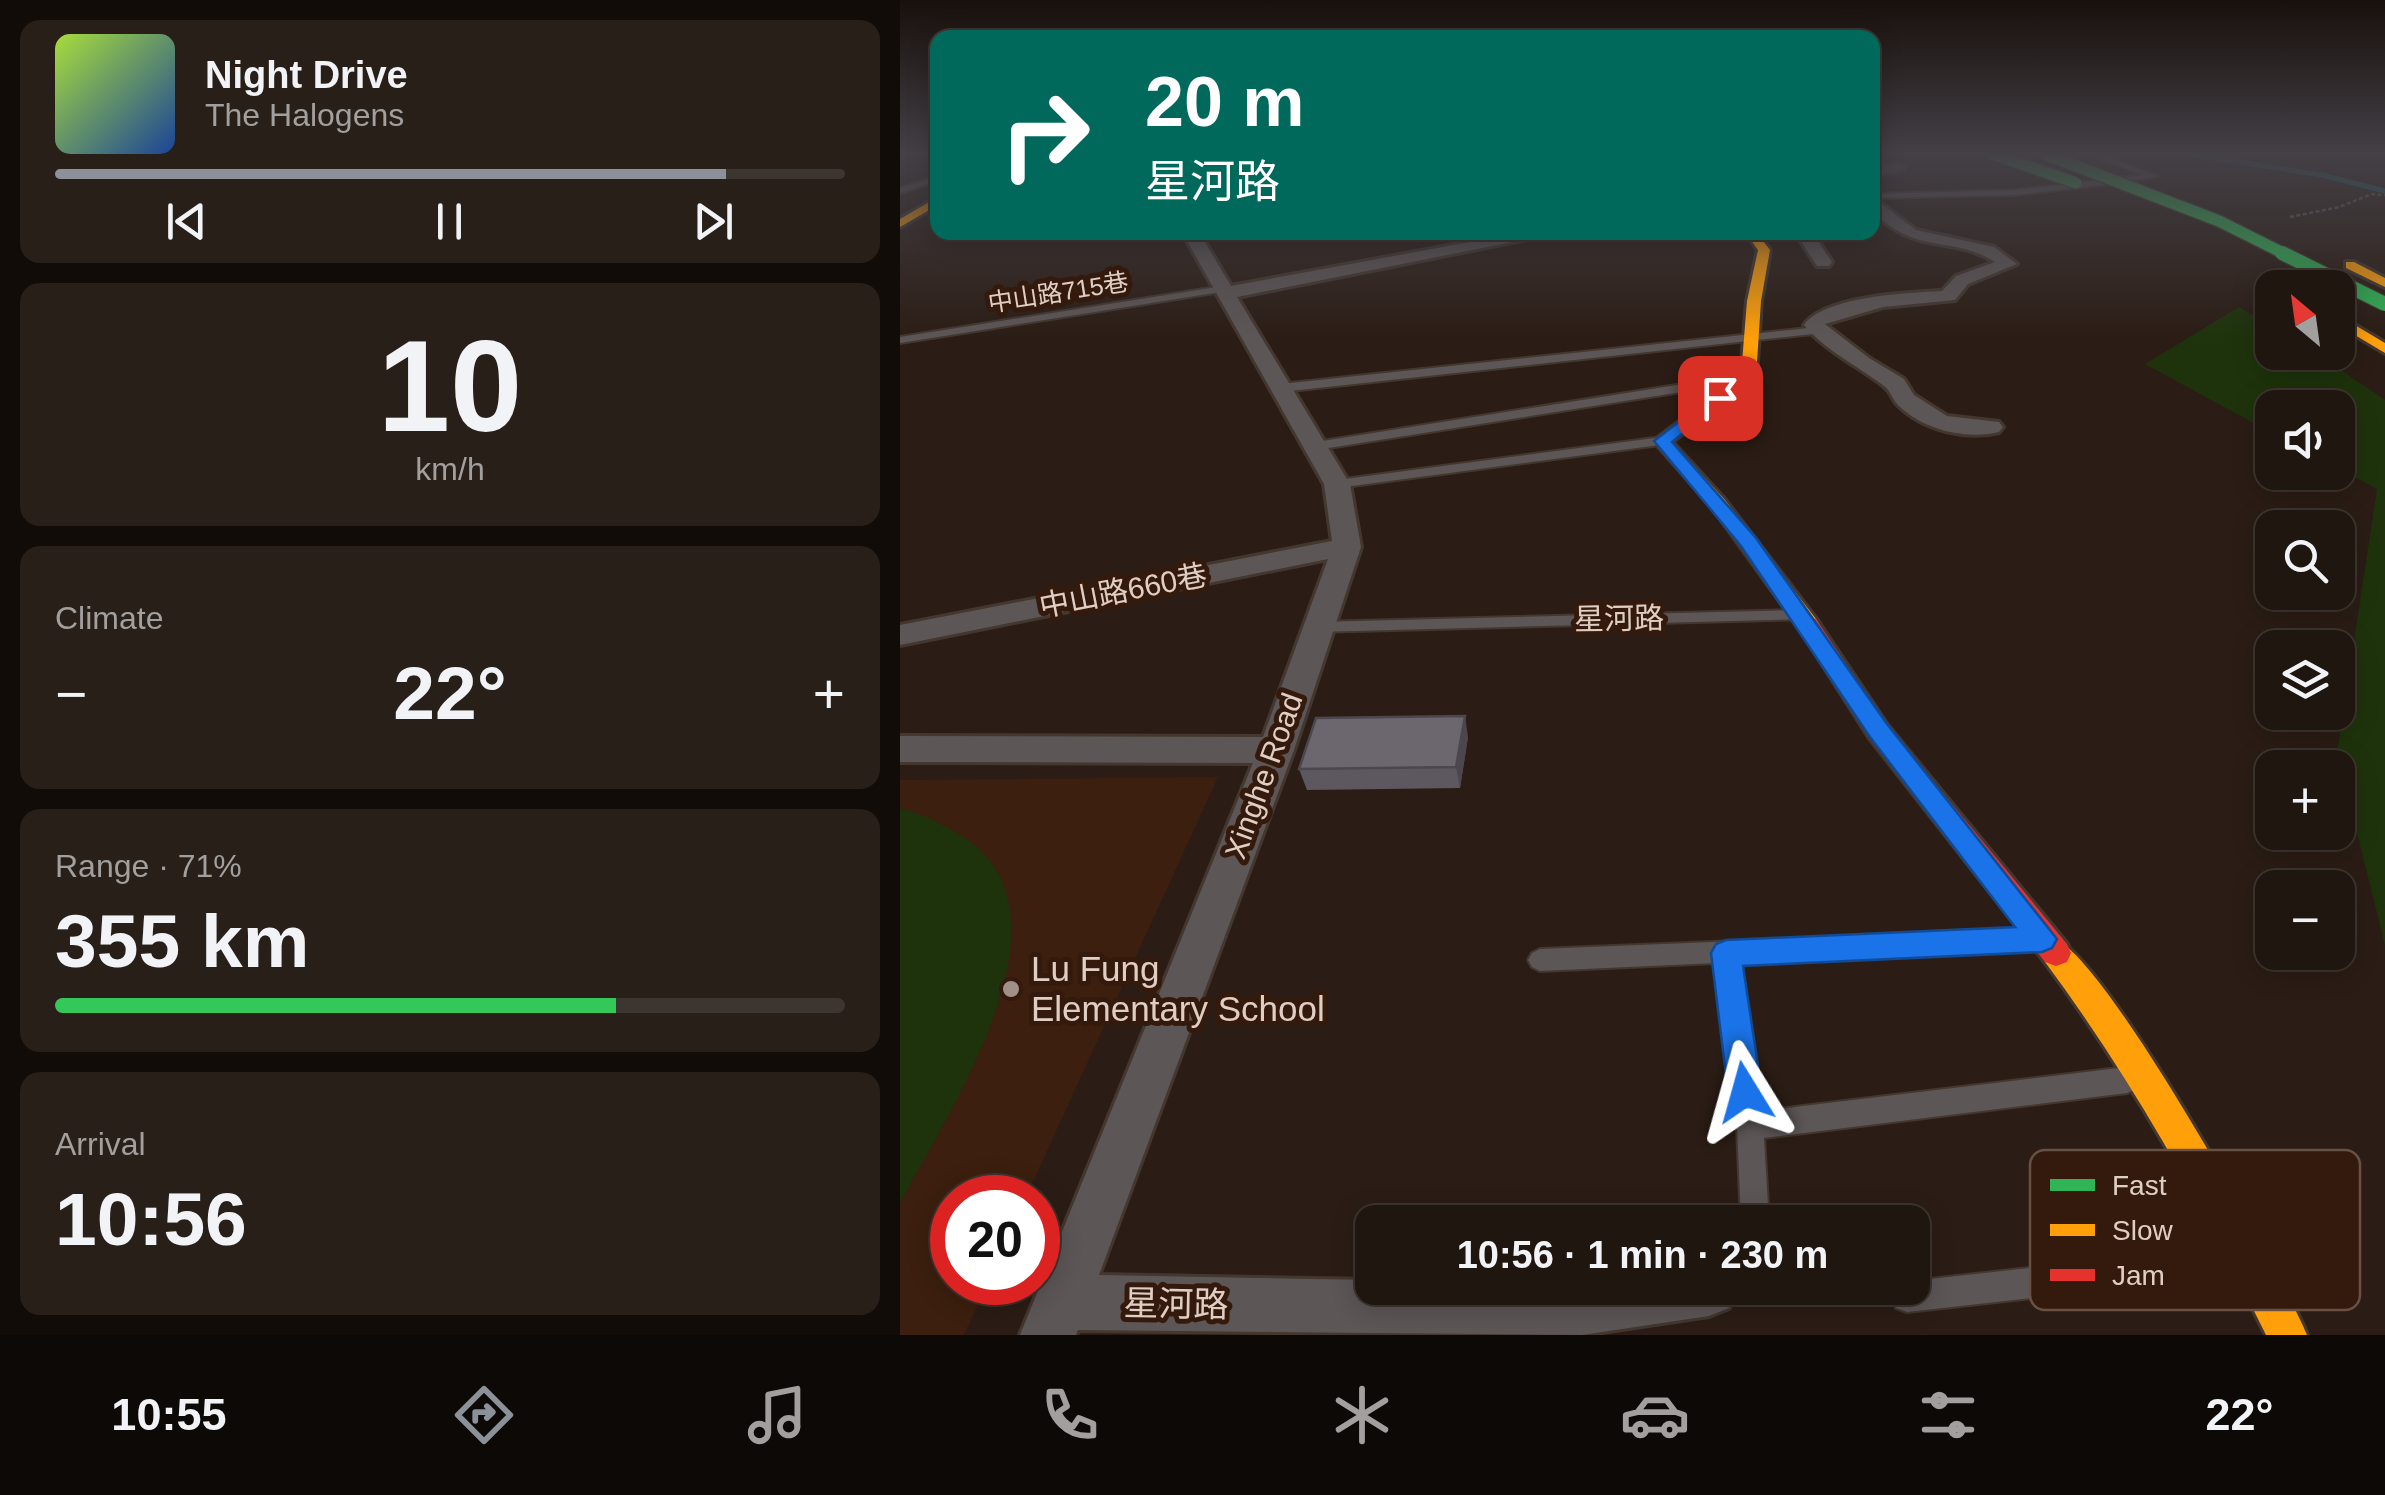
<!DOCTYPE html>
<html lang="en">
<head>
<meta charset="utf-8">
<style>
  :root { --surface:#201610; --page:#281f19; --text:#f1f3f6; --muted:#a29f9f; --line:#3d3530; --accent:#8c9099 }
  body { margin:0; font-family:Arial,"Noto Sans TC",sans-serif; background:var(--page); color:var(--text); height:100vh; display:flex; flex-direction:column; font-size:38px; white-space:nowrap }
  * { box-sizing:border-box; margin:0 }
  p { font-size:32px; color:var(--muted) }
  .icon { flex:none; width:55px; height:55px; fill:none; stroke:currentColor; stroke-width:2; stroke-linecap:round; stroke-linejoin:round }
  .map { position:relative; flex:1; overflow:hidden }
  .drawer { display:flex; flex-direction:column; gap:20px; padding:20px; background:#120c09; width:900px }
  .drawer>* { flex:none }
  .banner { position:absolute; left:30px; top:30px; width:950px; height:210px; border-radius:20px; box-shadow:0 5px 25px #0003,0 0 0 2px var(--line); background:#00695c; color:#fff; overflow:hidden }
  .needle { width:65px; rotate:331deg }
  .buttons { position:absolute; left:1355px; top:270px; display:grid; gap:20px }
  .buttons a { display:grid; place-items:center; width:100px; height:100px; border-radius:20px; background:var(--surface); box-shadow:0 5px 25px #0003,0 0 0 2px var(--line); font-size:50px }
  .speed { position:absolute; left:30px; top:1175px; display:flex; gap:20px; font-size:50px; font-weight:700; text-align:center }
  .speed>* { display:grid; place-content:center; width:130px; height:130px; border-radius:50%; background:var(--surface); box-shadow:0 5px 25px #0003,0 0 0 2px var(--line); line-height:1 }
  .speed .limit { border:15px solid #d22; background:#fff; color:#111 }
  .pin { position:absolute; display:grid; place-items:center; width:85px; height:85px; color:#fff; margin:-42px; border-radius:20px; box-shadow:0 5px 15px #0006 }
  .me { position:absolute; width:110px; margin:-55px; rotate:352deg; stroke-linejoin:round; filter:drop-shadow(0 0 8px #0008) }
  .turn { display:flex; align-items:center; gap:35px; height:210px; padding:0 50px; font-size:45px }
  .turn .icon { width:130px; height:130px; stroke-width:2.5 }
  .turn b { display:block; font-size:70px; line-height:85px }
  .big { font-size:75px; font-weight:700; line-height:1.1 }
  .drawer .widget { flex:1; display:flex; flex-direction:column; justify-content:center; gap:15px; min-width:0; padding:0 35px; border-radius:20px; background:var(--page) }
  .drawer .dial { align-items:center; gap:0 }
  .dial b { font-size:130px; line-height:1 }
  .song { display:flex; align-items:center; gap:30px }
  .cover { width:120px; height:120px; border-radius:15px; background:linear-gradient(135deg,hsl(80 70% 55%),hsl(220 70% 35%)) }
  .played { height:10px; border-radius:5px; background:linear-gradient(90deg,var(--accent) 85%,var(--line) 85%) }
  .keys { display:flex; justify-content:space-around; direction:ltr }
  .heat { display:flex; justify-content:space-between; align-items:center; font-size:55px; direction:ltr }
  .charge { height:15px; border-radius:8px; background:linear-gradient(90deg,#34c759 71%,var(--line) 0) }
  .trip { position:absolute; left:455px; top:1205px; width:575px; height:100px; border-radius:20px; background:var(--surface); box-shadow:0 5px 25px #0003,0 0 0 2px var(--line); font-weight:700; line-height:100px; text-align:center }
  .tab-bar { display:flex; height:160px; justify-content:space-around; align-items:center; background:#0d0906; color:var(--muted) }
  .tab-bar .icon { width:70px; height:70px }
  .tab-bar .active { color:var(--accent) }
  .tab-bar b { font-size:45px; color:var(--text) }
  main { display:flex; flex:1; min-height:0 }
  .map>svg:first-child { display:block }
  .built { fill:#3c1f0e }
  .green { fill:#1e330b }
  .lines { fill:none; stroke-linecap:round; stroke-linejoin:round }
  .stream { stroke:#17686b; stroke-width:5 }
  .lane-casing { stroke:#43372f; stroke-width:4 }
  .street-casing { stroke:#43372f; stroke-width:6 }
  .slow-casing { stroke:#43372f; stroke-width:6 }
  .jam-casing { stroke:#43372f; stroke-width:6 }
  .path { stroke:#635c5a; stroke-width:2.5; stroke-dasharray:4 2.5; stroke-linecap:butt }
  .lane { fill:#5d5656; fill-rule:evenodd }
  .street { fill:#5d5656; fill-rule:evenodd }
  .slow { fill:#ff9f0a; fill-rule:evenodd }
  .jam { fill:#e5322d; fill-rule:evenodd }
  .fast-bridge-far1-casing { stroke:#43372f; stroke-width:14; stroke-linecap:butt }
  .fast-bridge-casing { stroke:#43372f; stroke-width:16; stroke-linecap:butt }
  .fast-bridge-far1 { stroke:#30b455; stroke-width:11 }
  .fast-bridge { stroke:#30b455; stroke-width:14 }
  .wall { fill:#5d585f }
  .shaded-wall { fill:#4c474e }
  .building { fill:#6c666f; stroke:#4c474e; stroke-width:2.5 }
  .route { fill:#1a73e8; stroke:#114b97; stroke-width:2.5 }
  .poi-dot { fill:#a19087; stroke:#341a0c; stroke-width:4 }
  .labels { text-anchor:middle; stroke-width:10; stroke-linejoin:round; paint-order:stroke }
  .far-street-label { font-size:25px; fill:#e0cec5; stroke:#341a0c }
  .street-label { font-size:30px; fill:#e0cec5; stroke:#341a0c }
  .near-poi-label { font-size:35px; fill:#e0cec5; stroke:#341a0c; text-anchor:start }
  .near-street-label { font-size:35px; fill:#e0cec5; stroke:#341a0c }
  .key { fill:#341a0c; stroke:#685044; stroke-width:2.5 }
  .key-label { font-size:28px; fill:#e0cec5 }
</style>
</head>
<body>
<main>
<section class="drawer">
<div class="widget">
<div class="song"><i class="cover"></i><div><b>Night Drive</b><p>The Halogens</p></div></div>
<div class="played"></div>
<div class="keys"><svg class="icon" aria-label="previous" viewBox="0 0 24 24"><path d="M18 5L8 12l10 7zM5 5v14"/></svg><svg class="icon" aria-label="pause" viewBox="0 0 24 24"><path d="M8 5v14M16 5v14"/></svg><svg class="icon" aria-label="next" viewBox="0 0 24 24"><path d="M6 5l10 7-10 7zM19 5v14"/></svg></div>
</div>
<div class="widget dial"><b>10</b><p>km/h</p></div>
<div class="widget"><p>Climate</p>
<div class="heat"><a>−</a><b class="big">22°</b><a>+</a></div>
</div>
<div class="widget"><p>Range · 71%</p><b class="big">355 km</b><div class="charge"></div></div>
<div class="widget"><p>Arrival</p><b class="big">10:56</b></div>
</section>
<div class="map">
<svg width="1485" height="1335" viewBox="0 0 1485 1335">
  <rect width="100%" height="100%" fill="#2b1d15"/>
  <polygon class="built" points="318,777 126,1197 52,1198 52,1282 88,1283 64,1335 0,1335 0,780"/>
  <g class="green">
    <polygon points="1339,307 1372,326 1372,352 1416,353 1485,400 1485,945 1437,753 1477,489 1438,468 1438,408 1372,408 1372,433 1245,364"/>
    <path d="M0 809C23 813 44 825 63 837 184 913 45 1117 0 1203Z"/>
  </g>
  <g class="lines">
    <polyline class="stream" points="1288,154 1422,175 1485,191"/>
    <g class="lane-casing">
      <g id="lane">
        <polygon points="1187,154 1196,154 1258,176 1219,183 1114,195 972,198 972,194 1114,190 1244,175"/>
        <polygon points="38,176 38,181 0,193 0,188"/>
        <polygon points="323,286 327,287 327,291 0,343 0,337"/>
        <polygon points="914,322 919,325 918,331 913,334 381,392 375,388 381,384 908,328"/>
        <polygon points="840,375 846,379 844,382 416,450 409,446 416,442"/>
        <polygon points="762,437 767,438 767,444 437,488 430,484 437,480"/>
        <polygon points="901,610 907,611 909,615 907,619 417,632 409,627 417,622"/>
        <polygon points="1131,929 1139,932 1142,939 1139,946 1131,949 839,962 861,1111 1227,1067 1236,1071 1240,1080 1236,1089 1227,1093 864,1138 869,1222 841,1222 837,1126 816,963 640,971 632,967 628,960 632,953 640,949"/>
        <polygon points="1328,1246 1338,1251 1343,1261 1338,1271 1328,1276 1007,1312 996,1308 992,1297 996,1288 1012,1288 1012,1281"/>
      </g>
    </g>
    <g class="street-casing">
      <g id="street">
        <polygon points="997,163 1004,167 1002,170 972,176 972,168"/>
        <path d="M972 197 1016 230 1094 247 1117 264 1068 284 1055 300 983 307 925 324 969 358 1004 379 1014 395 1047 416 1099 422 1103 427 1099 432C1066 440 1023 430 998 405 992 399 991 391 984 386 958 366 926 351 904 325 925 296 1007 293 1042 291L1056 276 1095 262C1051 234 1019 257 972 211Z"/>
        <polygon points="282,232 299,232 331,286 624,232 662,232 337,297 450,484 461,547 394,750 199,1275 472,1280 472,1288 836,1288 829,1308 809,1316 682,1335 178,1330 176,1335 120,1335 353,763 0,762 0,736 363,737 428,559 0,645 0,625 432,541 424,484"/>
        <polygon points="895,232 912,232 932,262 929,266 917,266"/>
      </g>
    </g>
    <g class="slow-casing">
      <g id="slow">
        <polygon points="38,197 38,205 0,227 0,219"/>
        <polygon points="845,232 856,232 870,250 861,301 856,377 772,442 825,500 916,619 919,624 908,631 900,629 813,508 754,441 841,375 847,301 858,250"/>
        <polygon points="1446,262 1454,262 1485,278 1485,287 1446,268"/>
        <polygon points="1438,315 1485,343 1485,353 1438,325"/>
        <path d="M1156 940C1206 958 1381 1272 1407 1335H1366C1302 1205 1232 1079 1145 962L1141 953 1145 944Z"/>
      </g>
    </g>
    <g class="jam-casing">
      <polygon id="jam" points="908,617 916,619 987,725 1167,944 1171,953 1167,962 1156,966 1145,962 969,737 897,624"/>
    </g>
    <polyline class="path" points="1390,217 1439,207 1472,194 1485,195"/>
    <use href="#lane" class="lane"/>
    <use href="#street" class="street"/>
    <use href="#slow" class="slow"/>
    <use href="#jam" class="jam"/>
    <g class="fast-bridge-far1-casing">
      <g id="fast-bridge-far1">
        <polyline points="1093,154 1176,183"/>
        <polyline points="1145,154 1319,221 1387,255"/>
      </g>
    </g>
    <g class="fast-bridge-casing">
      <polyline id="fast-bridge" points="1382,253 1485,304"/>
    </g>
    <use href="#fast-bridge-far1" class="fast-bridge-far1"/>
    <use href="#fast-bridge" class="fast-bridge"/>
  </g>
  <polygon class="wall" points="568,737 560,788 407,790 399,769"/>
  <polygon class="shaded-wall" points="565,716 568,737 560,788 556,767"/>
  <polygon class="building" points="565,716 556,767 399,769 416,718"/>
  <linearGradient id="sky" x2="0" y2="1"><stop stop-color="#18100c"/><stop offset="0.45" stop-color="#444046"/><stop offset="1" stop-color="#444046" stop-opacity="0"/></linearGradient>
  <rect width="1485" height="340" fill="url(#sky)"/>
  <polygon class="route" points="814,395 827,398 772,442 856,538 987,724 1157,939 1152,948 1142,952 843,966 862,1092 857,1104 845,1109 833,1104 828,1092 811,953 816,944 826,940 1115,927 970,737 841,546 754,441"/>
  <circle class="poi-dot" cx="111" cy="989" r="10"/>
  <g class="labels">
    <g class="far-street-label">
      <text transform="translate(158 292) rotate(-9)" y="9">中山路715巷</text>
    </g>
    <g class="street-label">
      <text transform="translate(223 591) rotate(-11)" y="10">中山路660巷</text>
      <text transform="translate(719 619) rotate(-1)" y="10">星河路</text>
      <text transform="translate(364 776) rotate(-70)" y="10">Xinghe Road</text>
    </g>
    <g class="near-poi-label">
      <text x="131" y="981">Lu Fung<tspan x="131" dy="40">Elementary School</tspan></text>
    </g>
    <g class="near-street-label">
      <text transform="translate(276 1304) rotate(1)" y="12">星河路</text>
    </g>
  </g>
  <rect x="1130" y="1150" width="330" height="160" rx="15" class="key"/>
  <rect x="1150" y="1179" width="45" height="12" fill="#30b455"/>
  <rect x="1150" y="1224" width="45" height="12" fill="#ff9f0a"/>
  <rect x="1150" y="1269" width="45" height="12" fill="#e5322d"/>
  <g class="key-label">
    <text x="1212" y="1195">Fast</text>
    <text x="1212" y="1240">Slow</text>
    <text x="1212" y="1285">Jam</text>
  </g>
</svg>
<div class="buttons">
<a><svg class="needle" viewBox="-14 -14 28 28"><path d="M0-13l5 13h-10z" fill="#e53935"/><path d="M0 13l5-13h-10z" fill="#a29f9f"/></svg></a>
<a><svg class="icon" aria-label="sound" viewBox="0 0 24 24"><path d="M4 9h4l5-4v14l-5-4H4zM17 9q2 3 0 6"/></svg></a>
<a><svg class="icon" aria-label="search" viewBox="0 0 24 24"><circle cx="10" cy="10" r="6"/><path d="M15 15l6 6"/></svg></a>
<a><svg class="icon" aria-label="layers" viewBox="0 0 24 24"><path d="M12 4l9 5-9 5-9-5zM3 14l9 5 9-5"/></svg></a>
<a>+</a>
<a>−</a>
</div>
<div class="speed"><div class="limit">20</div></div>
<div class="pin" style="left:820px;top:398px;background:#d93025"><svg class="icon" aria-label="arrive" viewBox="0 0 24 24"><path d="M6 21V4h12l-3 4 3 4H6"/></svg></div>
<svg class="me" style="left:845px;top:1092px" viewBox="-20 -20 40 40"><path d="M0-17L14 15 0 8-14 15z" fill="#1a73e8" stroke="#fff" stroke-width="4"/></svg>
<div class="trip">10:56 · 1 min · 230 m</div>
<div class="banner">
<div class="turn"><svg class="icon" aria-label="right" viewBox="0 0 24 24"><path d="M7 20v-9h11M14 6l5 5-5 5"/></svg><div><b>20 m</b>星河路</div></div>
</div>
</div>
</main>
<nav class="tab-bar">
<b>10:55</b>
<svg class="icon active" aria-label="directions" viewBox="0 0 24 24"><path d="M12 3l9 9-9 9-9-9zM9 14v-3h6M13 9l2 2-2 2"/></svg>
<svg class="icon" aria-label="music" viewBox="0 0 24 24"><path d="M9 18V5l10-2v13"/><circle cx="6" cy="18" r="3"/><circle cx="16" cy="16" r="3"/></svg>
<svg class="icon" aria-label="phone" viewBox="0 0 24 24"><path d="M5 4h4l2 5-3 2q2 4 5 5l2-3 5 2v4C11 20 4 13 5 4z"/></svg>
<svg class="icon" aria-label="climate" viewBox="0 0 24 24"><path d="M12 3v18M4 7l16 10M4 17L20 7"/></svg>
<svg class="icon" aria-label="car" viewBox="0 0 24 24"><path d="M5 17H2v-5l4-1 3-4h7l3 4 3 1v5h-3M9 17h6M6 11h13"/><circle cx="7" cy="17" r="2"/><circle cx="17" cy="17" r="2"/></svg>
<svg class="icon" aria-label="filters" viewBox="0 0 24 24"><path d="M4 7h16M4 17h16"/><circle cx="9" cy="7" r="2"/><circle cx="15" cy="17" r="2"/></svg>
<b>22°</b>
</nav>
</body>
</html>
